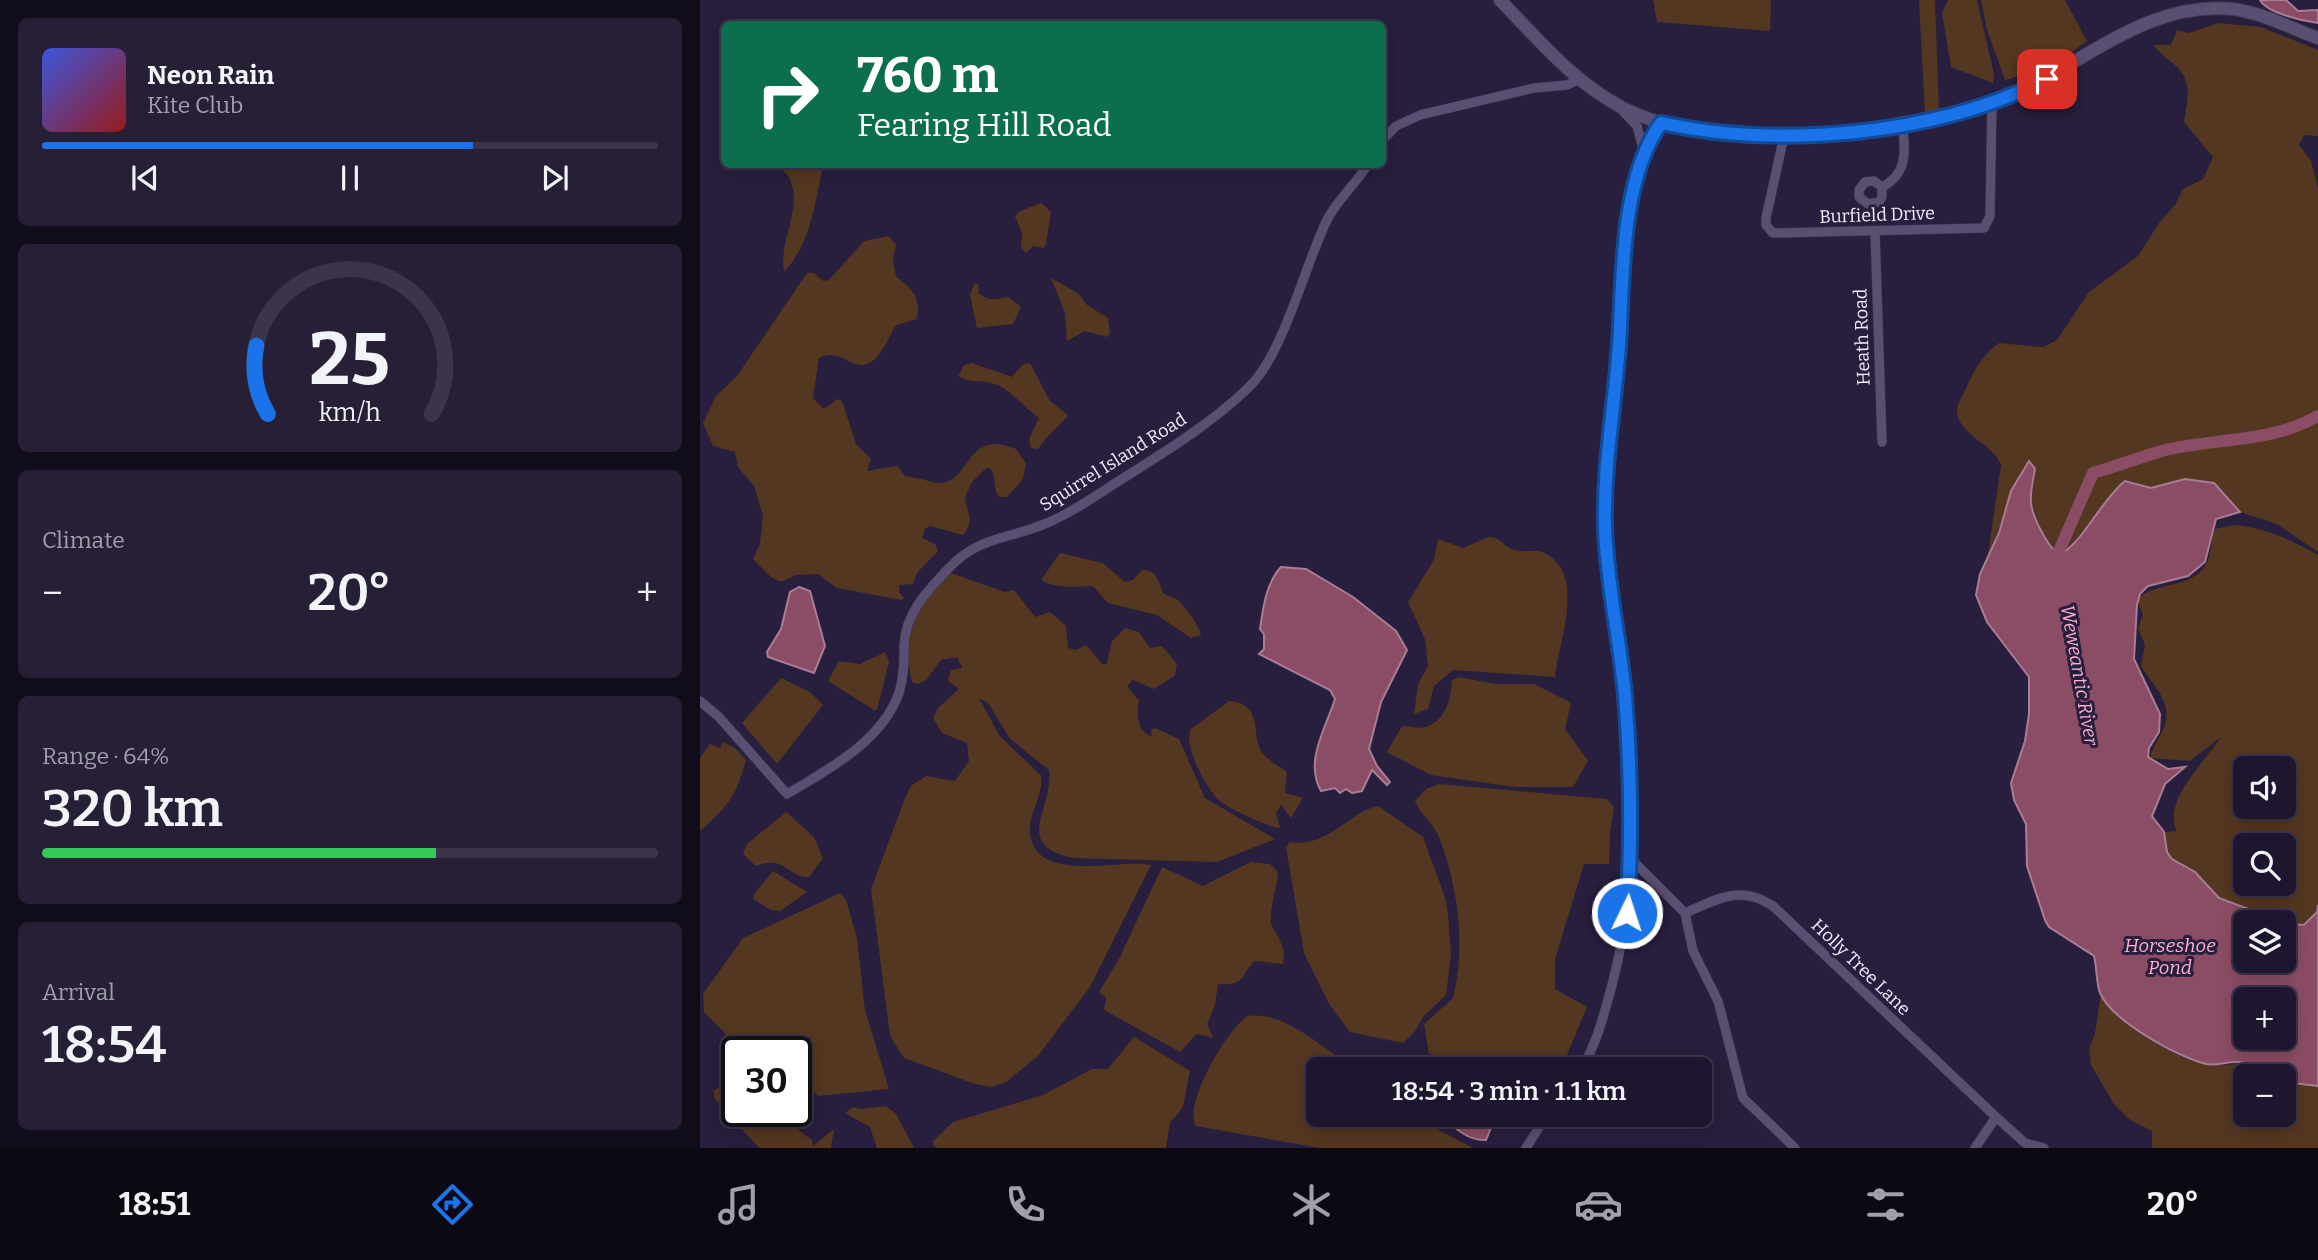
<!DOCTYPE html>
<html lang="en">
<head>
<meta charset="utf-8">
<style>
  :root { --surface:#1e162e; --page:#261f36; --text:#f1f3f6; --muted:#a19faa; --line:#3c354a; --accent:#1a73e8 }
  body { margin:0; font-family:Bitter,serif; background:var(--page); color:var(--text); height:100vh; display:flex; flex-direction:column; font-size:26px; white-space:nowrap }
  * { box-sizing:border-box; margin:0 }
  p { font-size:23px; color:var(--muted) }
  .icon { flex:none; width:38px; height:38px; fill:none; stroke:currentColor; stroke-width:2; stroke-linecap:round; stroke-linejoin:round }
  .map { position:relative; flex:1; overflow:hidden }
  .sheet { display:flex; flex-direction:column; gap:18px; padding:18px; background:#100c19; width:700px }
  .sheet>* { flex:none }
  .top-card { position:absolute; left:21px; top:21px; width:665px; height:147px; border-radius:10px; box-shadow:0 4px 18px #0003,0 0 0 2px var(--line); background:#0b6e4f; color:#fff; overflow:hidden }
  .controls { position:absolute; left:1533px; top:756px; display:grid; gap:14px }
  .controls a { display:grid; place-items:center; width:63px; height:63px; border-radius:10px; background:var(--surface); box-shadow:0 4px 18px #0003,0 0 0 2px var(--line); font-size:35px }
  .speed { position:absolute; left:21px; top:1036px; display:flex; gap:14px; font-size:35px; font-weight:700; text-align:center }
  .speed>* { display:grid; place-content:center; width:91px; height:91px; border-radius:50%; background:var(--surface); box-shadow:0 4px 18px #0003,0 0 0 2px var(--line); line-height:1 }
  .speed .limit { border:4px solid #111; border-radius:10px; background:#fff; color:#111 }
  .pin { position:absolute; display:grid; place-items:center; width:60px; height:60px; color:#fff; margin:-30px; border-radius:14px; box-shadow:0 4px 10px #0006 }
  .me { position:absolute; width:77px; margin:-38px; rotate:4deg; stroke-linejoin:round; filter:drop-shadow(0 0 5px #0008) }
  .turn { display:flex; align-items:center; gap:24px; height:147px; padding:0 21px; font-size:32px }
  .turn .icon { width:91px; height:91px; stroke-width:2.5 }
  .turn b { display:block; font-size:49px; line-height:60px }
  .big { font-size:52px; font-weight:600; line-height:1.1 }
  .sheet .tile { flex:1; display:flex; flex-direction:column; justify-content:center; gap:10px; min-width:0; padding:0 24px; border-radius:10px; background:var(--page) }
  .sheet .dial { align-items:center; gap:0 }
  .dial svg { height:182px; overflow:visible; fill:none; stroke:var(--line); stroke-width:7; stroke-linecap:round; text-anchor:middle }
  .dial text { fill:var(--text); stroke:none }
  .song { display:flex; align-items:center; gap:21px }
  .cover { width:84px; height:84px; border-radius:10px; background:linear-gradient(135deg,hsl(230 70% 55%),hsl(0 70% 35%)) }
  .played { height:7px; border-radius:4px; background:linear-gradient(90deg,var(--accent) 70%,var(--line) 70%) }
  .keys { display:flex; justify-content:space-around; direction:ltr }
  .heat { display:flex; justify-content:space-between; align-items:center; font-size:38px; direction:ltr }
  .charge { height:10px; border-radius:5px; background:linear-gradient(90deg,#34c759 64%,var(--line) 0) }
  .trip { position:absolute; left:606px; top:1057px; width:406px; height:70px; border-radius:10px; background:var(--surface); box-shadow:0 4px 18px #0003,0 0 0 2px var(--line); font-weight:600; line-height:70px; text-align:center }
  .tabs { display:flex; height:112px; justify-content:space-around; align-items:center; background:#0c0912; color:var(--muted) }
  .tabs .icon { width:49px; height:49px }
  .tabs .active { color:var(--accent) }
  .tabs b { font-size:32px; color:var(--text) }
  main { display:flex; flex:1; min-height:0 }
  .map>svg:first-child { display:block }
  .green { fill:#543721; fill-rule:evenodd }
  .water { fill:#8b4d65; stroke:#a97d93; stroke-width:2; fill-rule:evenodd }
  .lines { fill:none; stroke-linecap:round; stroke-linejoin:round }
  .river { stroke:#8b4d65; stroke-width:12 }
  .minor-casing { stroke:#423953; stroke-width:10 }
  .secondary-casing { stroke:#423953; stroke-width:14 }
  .minor { stroke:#594f72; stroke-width:9 }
  .secondary { stroke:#594f72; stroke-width:12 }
  .route-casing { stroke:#114b97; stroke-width:18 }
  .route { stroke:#1a73e8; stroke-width:12 }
  .labels { text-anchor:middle; stroke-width:6; stroke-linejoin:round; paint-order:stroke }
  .street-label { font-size:18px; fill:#f0ecfd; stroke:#281e3d }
  .water-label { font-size:19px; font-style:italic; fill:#feb2cd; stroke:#281e3d }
</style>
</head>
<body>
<main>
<section class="sheet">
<div class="tile">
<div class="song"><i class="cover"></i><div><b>Neon Rain</b><p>Kite Club</p></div></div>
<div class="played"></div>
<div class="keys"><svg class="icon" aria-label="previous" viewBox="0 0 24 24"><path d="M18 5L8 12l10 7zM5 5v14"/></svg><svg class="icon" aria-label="pause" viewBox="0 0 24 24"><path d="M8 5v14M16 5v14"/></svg><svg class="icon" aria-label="next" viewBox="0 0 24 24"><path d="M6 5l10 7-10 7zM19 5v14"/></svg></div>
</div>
<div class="tile dial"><svg viewBox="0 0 100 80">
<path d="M14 69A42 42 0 1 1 86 69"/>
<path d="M14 69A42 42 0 0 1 9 39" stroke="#1a73e8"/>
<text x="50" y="56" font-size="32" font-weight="700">25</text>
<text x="50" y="72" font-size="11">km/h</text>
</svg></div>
<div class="tile"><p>Climate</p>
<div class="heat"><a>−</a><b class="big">20°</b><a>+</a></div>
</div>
<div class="tile"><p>Range · 64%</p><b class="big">320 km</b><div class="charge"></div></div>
<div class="tile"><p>Arrival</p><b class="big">18:54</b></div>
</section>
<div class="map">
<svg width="1618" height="1148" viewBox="0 0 1618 1148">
  <rect width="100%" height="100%" fill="#281e3d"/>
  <g class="green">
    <polygon points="953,0 1071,0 1070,31 957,22"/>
    <polygon points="1219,0 1235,0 1239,111 1225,114"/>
    <polygon points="1248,0 1277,0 1294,74 1293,83 1251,67 1242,13"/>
    <polygon points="1281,0 1365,0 1387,41 1348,69 1305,80 1287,30"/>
    <path d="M1518 23 1561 27 1618 50V136L1604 135 1599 145 1611 161 1618 188V552L1577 524 1540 512 1514 483 1485 480 1451 488 1432 481 1420 485 1367 550 1360 554 1354 553 1350 549 1331 504 1335 469 1329 461C1306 488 1304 525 1288 555L1301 465C1295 445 1257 434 1257 411 1257 402 1264 394 1267 386 1274 370 1284 353 1299 343L1343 347 1357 340 1389 292 1438 256 1459 223 1475 205 1483 189 1503 179 1513 157 1484 122C1488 97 1494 78 1470 61 1464 56 1458 52 1454 45H1471L1477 30 1489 33Z"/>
    <path d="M78 165H123C115 203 111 243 84 272 78 240 104 209 89 177 86 172 81 170 78 165Z"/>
    <polygon points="341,203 351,212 346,244 344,248 333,246 326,253 321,248 322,233 315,217 318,212"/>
    <path d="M189 236 196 245 193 261 196 277C211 287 223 300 216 319L195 326C161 401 150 342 119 358L113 398 124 409 137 399 142 401 156 444 171 459 167 471 197 466C200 468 201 472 204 475 208 478 220 478 225 480 275 498 258 425 316 449L326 463 323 479 307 497H299C292 487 297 477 290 468H286L272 482 265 498C267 513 275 521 263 535L230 526 225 529 222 538 235 544 238 551 217 573 213 584 199 585V592L204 598 202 600 137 588 118 574 96 575 81 582 71 577 53 559 60 544 63 516 54 486 38 467 35 452 13 446 3 423 16 396 37 376 107 273H114L123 281 129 280 164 241Z"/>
    <polygon points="351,278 379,294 387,305 408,318 410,333 407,337 385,331 367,341 365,313"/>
    <path d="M274 284H278L279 294C291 302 296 299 308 297L321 307 313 324 277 328 270 295Z"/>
    <path d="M272 363 312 377 323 364 330 363 350 401 368 415C360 427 347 435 338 449L331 448 329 439 339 418C326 409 314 394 300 386 287 379 269 384 258 376L264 365Z"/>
    <path d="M1534 525C1564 527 1591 540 1618 555V905L1612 920 1600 926 1556 914 1519 898 1495 872 1472 859 1467 852 1464 832 1477 831C1461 803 1506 760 1521 737L1490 761 1450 758C1452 747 1460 738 1464 727 1474 702 1452 685 1441 666L1445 645 1438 628 1443 615 1437 599C1455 582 1491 588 1505 566 1512 555 1510 541 1515 529ZM1545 768H1584V807H1545ZM1545 845H1584V884H1545Z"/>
    <path d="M788 537C801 537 801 544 811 549 822 554 836 547 848 555 885 578 859 641 855 677L753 670 734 686 728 709 714 714 718 684 728 666 725 639 708 602 734 560 738 539 763 548Z"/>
    <path d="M360 553 403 563 425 582 433 580 442 570C457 570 459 582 463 593 468 597 475 597 479 601 485 606 500 627 501 635L491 638 457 615 408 603 393 586C376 587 356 589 341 580Z"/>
    <path d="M251 573 305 592 314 590 335 617 350 612 366 626 368 648 376 650 386 645 403 665 407 663 412 641 425 628 439 632 450 648 462 646 477 664 475 675 454 689 433 680 427 686 439 701C436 716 437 730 452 737L451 730 455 728 479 739 505 798 575 839 517 862 373 858C311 845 354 809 349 770L310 739 288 703 279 698 299 735 341 776C344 796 327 815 330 834 337 885 420 858 451 865L390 987 337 1057 306 1082 291 1087 272 1083 204 1058 191 1038 189 1028 171 889 205 798 211 786 226 776 255 781 269 761 267 743 242 733 233 718 238 708 259 689 248 681 251 670 262 668 257 657 241 660 226 680 218 684 212 682C200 633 217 611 246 575Z"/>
    <polygon points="185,652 189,662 177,710 174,710 128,681 139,661 160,664"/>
    <path d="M759 677 795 684H834L871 703 865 729 888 761 873 787H814L731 775 687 752 702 726C709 726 718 729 725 727 746 721 751 699 752 680Z"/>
    <polygon points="81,678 110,692 123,705 77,764 42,723"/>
    <path d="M529 701C567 704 548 739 565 756 571 762 580 767 587 772L585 793 603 798 591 818 581 805 576 813 580 828C570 828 528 808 520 801 507 791 482 743 491 729Z"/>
    <path d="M23 742 35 748 46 760C35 798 30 804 0 831V758L10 744 20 748Z"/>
    <path d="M739 784 907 799 914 807 910 833 909 864H884L855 959V989L887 1007 861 1069H814L729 1054 724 1024 753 998C766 946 758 886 739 837 733 823 720 814 715 801L726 789Z"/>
    <path d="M678 806 723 837 745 897 748 914 751 954 746 995 723 1017 715 1031 703 1043 650 1032 629 1004 604 953 586 847 590 842C629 848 650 811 678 806Z"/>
    <path d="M86 812 114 837 123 858 109 877C87 878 86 854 56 866L43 854 47 844Z"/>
    <path d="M551 862 570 864 578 872C578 885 566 917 573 928 580 940 586 947 583 964L554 961C540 977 545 986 518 984L515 1005 507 1024 513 1038 497 1034 480 1052 404 1010 406 998 399 992 418 961 462 867 503 886Z"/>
    <polygon points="73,871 107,892 80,911 71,910 53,899 54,894"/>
    <polygon points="140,893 146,900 157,938 165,1010 189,1089 118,1096 96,1075 96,1052 44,1052 4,1012 3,994 43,938"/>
    <path d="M1401 994C1428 1024 1469 1060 1510 1064 1540 1067 1544 1057 1573 1076H1545V1115H1584V1082L1618 1086V1148H1452V1131L1429 1119 1414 1104 1391 1065 1389 1049 1395 1033Z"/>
    <path d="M548 1016C591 1011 624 1054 661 1069H618V1115H727V1124L773 1148H620L496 1126C483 1104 527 1029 548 1016Z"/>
    <polygon points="434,1037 490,1071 483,1107 470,1123 466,1148 236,1148 232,1142 253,1122 343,1095 392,1069 408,1069"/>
    <polygon points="27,1082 37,1083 37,1111 72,1111 112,1140 113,1146 134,1129 131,1148 59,1148 15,1099 13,1091"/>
    <polygon points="186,1106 196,1114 214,1148 177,1148 170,1127 145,1113 153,1107 161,1109"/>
  </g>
  <g class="water">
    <path d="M1560 0H1586L1598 11 1618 10V23C1603 21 1567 13 1560 0Z"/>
    <path d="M1329 461 1335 469C1333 480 1330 492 1331 503 1332 515 1349 551 1360 554 1381 545 1402 499 1425 481L1451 488 1485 479 1514 483 1540 512 1516 519 1505 562 1488 576 1448 586 1440 594 1437 605 1434 659 1460 714 1459 732 1449 748 1448 757 1468 769 1485 767 1465 784 1452 816 1464 832 1467 852 1472 859 1495 872 1519 898 1583 922H1545V961H1584V923L1604 925 1617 912 1618 905V1086L1584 1082V1076C1567 1076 1556 1063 1539 1062 1528 1061 1517 1066 1506 1064 1477 1056 1413 1022 1400 993 1396 983 1397 967 1394 956L1349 927 1345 920 1327 866 1326 824 1314 800 1311 783 1325 741 1329 714V677L1287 622 1276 595 1280 574 1299 533 1311 491ZM1545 999H1584V1038H1545Z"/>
    <path d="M581 567 606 569 653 597 696 631 707 650 681 702 669 749 677 766 690 782 687 785 672 770 662 791 652 793 646 789 640 793 635 788 621 791C604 761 626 728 635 699L630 690 559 654 564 649V634L560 629C563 608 566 583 581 567Z"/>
    <polygon points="99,587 110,591 125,646 114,673 68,657 67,652 81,629 90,592"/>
    <path d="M749 1115H796L786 1140C772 1141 751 1130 749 1115Z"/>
  </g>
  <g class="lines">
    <path class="river" d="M1352 567 1393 473C1417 466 1441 457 1465 450 1516 438 1571 443 1618 416"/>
    <g class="minor-casing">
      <g id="minor">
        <polyline points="922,110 937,126 944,152"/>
        <polyline points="1084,136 1066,218 1066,225 1073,233 1284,228 1290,216 1292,103"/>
        <polyline points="682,141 696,126 720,115 834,88 867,85 880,79"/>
        <path d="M1182 187 1174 181 1165 182 1159 190V197L1168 204 1179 202 1182 197V187C1208 174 1206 149 1202 123"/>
        <polyline points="1175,231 1182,442"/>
        <path d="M0 701 19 717 87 794C128 770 182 741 199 693 204 676 204 662 204 646 205 614 227 591 248 569 278 537 304 540 342 525 366 516 389 500 411 486 458 456 509 426 549 387 583 355 605 265 627 220 637 200 656 184 668 164"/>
        <polyline points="931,859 985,913 993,951 1018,1001 1043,1098 1095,1148"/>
        <path d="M985 913C1018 899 1040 884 1073 906L1296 1117 1325 1143 1344 1148"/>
        <path d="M881 1069C897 1044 904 1014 912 985 937 890 936 788 924 691 918 637 907 583 905 528 903 461 917 395 920 328 923 264 922 177 961 123"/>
        <polyline points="826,1148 847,1115"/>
        <polyline points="1275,1148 1296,1117"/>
      </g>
    </g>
    <g class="secondary-casing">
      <path id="secondary" d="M800 0C837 38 874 83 923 108 1009 151 1127 138 1219 120 1250 114 1281 108 1311 96 1383 64 1448 0 1533 9 1563 13 1590 28 1618 38"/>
    </g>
    <use href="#minor" class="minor"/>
    <use href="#secondary" class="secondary"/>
  </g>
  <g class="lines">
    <g class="route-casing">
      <path id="route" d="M927 913C932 840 931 769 925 696 920 640 907 585 905 528 903 461 917 395 920 328 923 264 923 177 961 123 1080 149 1237 135 1347 79"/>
    </g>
    <use href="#route" class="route"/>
  </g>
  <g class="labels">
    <g class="street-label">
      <text transform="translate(1177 215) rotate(-2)" y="6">Burfield Drive</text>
      <text transform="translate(1162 337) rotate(-92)" y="6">Heath Road</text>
      <text transform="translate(413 462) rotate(-32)" y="6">Squirrel Island Road</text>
      <text transform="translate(1161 967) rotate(44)" y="6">Holly Tree Lane</text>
    </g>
    <g class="water-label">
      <text transform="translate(1380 675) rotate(80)" y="7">Weweantic River</text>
      <text x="1470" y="952">Horseshoe<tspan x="1470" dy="22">Pond</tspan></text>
    </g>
  </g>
</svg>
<div class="controls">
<a><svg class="icon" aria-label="sound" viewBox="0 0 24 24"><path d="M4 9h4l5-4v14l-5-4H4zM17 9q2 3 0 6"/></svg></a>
<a><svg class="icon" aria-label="search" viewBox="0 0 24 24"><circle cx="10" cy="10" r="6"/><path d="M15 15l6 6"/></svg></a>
<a><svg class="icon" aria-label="layers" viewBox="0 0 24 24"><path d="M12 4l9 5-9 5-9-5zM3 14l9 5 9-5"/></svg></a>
<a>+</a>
<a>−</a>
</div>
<div class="speed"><div class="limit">30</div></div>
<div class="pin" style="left:1347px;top:79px;background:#d93025"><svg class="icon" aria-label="arrive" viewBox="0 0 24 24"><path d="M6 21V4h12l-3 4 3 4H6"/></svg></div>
<svg class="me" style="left:927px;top:913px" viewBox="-20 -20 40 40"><circle r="17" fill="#1a73e8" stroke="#fff" stroke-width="3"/><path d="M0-11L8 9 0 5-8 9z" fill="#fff"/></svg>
<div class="trip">18:54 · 3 min · 1.1 km</div>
<div class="top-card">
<div class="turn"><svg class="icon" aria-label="right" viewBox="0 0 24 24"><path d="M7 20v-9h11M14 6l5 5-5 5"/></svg><div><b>760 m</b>Fearing Hill Road</div></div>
</div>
</div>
</main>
<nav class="tabs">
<b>18:51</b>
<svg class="icon active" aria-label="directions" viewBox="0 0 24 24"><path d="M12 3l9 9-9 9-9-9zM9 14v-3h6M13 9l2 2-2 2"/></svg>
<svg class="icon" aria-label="music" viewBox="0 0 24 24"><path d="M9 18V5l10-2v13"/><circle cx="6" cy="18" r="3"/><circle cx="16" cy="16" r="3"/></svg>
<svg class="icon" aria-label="phone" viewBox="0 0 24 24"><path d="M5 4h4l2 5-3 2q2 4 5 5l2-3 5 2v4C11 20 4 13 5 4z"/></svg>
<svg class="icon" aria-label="climate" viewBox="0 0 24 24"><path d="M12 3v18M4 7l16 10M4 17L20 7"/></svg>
<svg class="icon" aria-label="car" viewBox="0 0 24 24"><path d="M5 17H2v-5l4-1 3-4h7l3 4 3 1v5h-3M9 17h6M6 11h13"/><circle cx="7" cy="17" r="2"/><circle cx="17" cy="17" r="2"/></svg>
<svg class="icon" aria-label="filters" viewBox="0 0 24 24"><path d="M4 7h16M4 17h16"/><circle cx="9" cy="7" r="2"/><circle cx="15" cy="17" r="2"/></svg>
<b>20°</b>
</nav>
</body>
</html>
